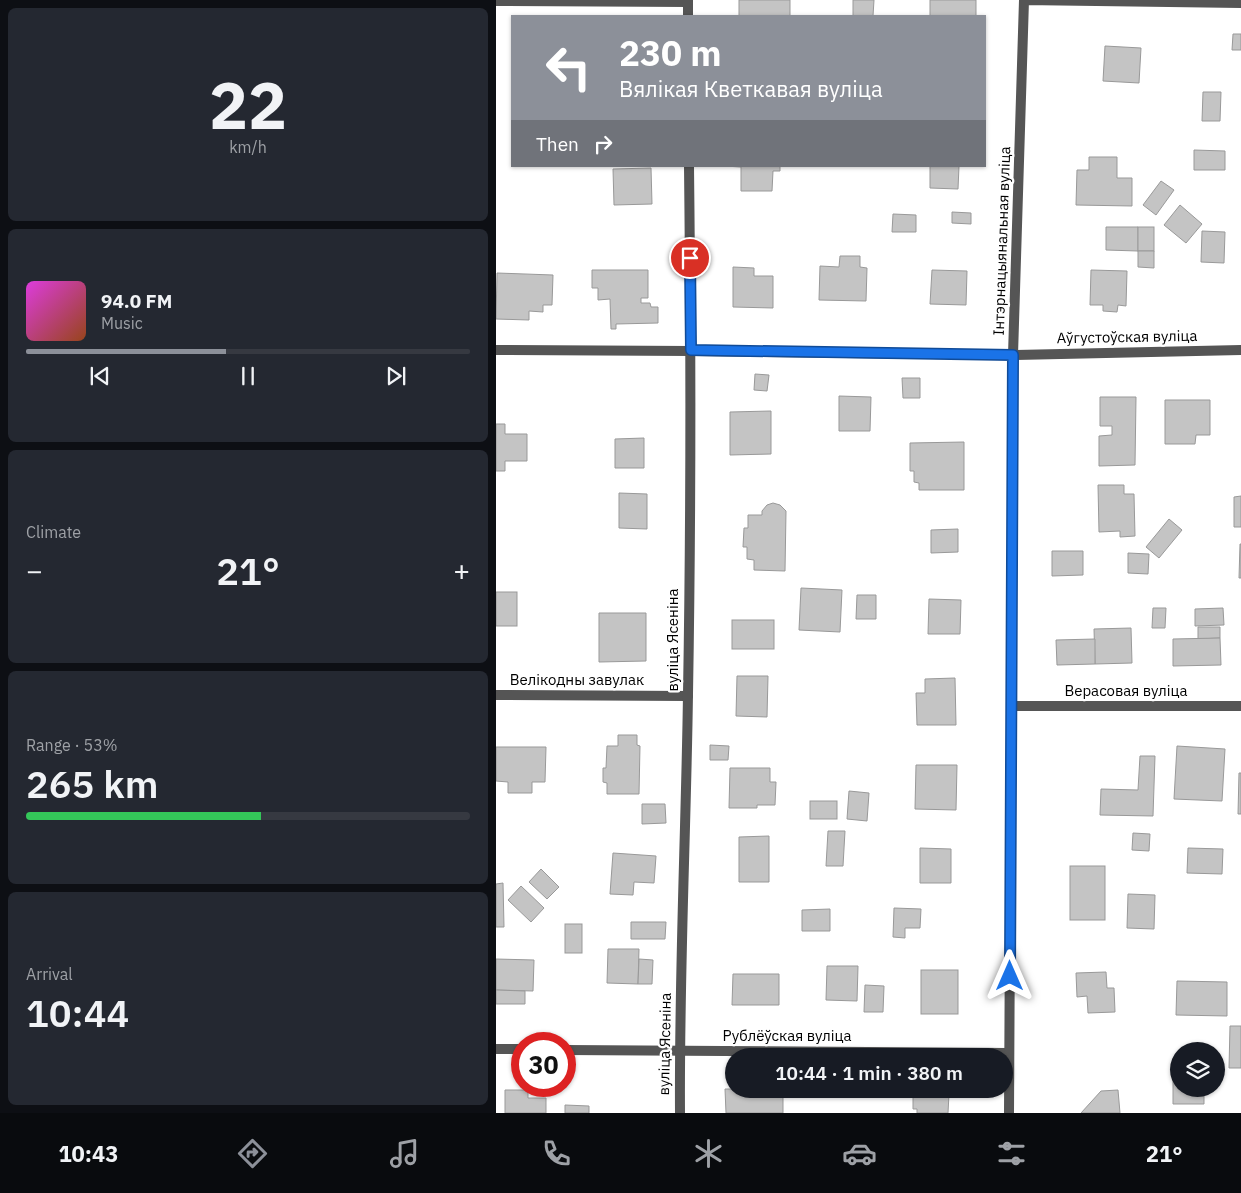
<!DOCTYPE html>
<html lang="en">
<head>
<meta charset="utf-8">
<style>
  :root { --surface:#171b24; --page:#242831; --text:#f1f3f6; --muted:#9ea1a6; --line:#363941; --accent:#8c9099 }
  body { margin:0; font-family:"IBM Plex Sans",sans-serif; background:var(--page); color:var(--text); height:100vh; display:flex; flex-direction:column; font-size:19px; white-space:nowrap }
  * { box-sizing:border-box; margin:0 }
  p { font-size:16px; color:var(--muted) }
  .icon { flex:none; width:28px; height:28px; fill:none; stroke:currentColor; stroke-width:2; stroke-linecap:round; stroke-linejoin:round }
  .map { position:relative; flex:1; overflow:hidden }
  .details { display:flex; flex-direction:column; gap:8px; padding:8px; background:#0d0f14; width:496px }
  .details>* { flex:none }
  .hud { position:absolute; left:15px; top:15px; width:475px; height:152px; border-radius:0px; box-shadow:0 1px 4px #0004; background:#8c9099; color:#fff; overflow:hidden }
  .controls { position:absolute; left:674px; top:1042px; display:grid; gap:10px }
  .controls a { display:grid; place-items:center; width:55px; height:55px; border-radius:50%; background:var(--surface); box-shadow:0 1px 4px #0004; font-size:25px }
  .speed { position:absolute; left:15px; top:1032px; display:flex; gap:10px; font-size:25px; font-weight:700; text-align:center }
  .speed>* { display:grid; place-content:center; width:65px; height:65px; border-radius:50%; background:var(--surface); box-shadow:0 1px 4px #0004; line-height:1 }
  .speed .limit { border:8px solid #d22; background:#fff; color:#111 }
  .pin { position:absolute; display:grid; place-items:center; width:42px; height:42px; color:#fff; margin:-21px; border:2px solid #fff; border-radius:50%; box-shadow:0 1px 5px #0007 }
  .me { position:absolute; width:55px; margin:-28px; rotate:0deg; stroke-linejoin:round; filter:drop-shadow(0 0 4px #0008) }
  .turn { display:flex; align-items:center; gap:18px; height:105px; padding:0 25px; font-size:22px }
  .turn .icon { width:65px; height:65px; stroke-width:2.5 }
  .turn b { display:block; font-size:35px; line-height:42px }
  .then { display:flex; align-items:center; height:48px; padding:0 25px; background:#0003; gap:10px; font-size:19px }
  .big { font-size:38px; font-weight:600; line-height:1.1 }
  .details .tile { flex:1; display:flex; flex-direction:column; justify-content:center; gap:8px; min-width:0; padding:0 18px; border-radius:8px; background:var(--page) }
  .details .dial { align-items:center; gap:0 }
  .dial b { font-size:65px; line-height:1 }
  .song { display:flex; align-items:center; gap:15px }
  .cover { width:60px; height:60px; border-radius:8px; background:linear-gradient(135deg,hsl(300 70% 55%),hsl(20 70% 35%)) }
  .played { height:5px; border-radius:2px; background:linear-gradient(90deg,var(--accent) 45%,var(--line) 45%) }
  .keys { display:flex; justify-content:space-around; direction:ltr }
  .heat { display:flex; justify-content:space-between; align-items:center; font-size:28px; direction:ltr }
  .charge { height:8px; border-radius:4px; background:linear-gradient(90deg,#34c759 53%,var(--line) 0) }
  .trip { position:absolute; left:229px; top:1048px; width:288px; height:50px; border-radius:25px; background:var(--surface); box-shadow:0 1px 4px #0004; font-weight:600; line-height:50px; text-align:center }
  .menu { display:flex; height:80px; justify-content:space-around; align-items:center; background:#090b0e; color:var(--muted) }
  .menu .icon { width:35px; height:35px }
  .menu .selected { color:var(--accent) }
  .menu b { font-size:22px; color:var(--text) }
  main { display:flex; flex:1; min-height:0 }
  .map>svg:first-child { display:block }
  .building { fill:#c4c4c4; stroke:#999 }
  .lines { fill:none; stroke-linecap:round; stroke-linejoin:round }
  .street { stroke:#555; stroke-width:10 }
  .route-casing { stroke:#114b97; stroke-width:12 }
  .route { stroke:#1a73e8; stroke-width:9 }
  .labels { text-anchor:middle; stroke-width:4.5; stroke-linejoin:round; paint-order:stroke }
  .street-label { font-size:15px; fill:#000; stroke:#fff }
</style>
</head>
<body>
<main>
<section class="details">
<div class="tile dial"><b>22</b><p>km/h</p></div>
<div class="tile">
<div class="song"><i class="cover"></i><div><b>94.0 FM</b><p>Music</p></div></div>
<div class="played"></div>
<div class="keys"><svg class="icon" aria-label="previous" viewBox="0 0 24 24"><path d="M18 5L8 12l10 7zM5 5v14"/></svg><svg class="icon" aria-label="pause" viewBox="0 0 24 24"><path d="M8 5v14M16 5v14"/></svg><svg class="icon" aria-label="next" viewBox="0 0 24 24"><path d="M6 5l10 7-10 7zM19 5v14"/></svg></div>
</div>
<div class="tile"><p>Climate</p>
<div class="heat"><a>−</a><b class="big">21°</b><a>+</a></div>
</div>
<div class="tile"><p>Range · 53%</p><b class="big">265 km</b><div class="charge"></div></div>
<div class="tile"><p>Arrival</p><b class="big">10:44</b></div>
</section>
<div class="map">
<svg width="745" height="1113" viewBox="0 0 745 1113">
  <rect width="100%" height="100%" fill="#fff"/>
  <g class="building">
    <rect x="243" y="0" width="51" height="16"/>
    <polygon points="357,0 378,0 377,16 357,16"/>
    <rect x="434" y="0" width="46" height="16"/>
    <polygon points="737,34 745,34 745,50 736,50"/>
    <polygon points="609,46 645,48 643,83 607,81"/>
    <polygon points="707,92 725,92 724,121 706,121"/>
    <polygon points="698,150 729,151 729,170 698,170"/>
    <polygon points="593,157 621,157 621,178 636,178 636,206 580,205 581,170 593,170"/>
    <polygon points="229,166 284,166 284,171 277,171 276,191 245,191 245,167"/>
    <polygon points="434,166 463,166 462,189 434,188"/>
    <polygon points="155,168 156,204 118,205 117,169"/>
    <polygon points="665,181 678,190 660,215 647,205"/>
    <polygon points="684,205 706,224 690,243 668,225"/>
    <polygon points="456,212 475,213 475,224 456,223"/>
    <polygon points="397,214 420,215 420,232 396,232"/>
    <polygon points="610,227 642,227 642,251 610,250"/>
    <rect x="642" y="227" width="16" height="24"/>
    <polygon points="706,231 729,232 728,263 705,262"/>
    <polygon points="642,251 658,251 658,268 642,267"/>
    <polygon points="344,256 364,256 364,267 371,268 370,301 323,300 324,266 343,267"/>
    <polygon points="237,267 258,268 258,276 277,276 277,308 237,307"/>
    <polygon points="96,270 152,270 152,298 145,298 145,303 154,303 155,307 162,307 162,323 120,324 120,329 115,329 114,299 102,300 102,288 96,288"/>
    <polygon points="436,270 471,271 470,305 434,304"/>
    <polygon points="595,270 631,271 630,306 622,305 621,312 607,311 607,305 594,305"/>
    <polygon points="1,273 57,275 56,305 47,305 47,312 33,311 33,320 0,319"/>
    <polygon points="259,374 273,375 271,391 258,390"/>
    <polygon points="406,378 424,378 424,398 407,398"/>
    <polygon points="343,396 375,397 374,431 343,431"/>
    <polygon points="604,397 640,397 639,465 603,466 603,436 616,435 616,426 604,426"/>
    <polygon points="669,400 714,400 714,435 700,435 699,444 669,444"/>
    <polygon points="275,411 275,454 234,455 234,412"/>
    <polygon points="0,424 9,424 9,434 31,434 31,461 9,461 9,471 0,471"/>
    <polygon points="148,438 148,468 119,468 119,439"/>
    <polygon points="468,442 468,490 423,490 423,483 418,482 418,471 414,471 414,443"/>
    <polygon points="602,485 628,485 628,494 638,494 639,536 624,537 624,531 603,532"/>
    <polygon points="123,493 151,494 151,529 123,528"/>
    <polygon points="745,496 745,527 738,527 738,497"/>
    <polygon points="277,503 284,505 290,511 289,571 258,570 258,560 251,559 251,547 247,547 248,528 252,528 252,515 266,515 266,511 271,505"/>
    <polygon points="673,519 686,530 663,558 650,547"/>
    <polygon points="462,529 462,552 435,553 435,530"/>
    <polygon points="744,544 745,544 745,578 743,578"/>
    <polygon points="556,551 587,551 587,575 556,576"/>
    <polygon points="632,553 653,554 652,574 632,573"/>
    <polygon points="305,588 346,590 344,632 303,630"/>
    <rect x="0" y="592" width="21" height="34"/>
    <polygon points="361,595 380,595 380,619 360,619"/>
    <polygon points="433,599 465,600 464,634 432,634"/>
    <polygon points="657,608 670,608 669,628 656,628"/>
    <polygon points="727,608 728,625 699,626 699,609"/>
    <polygon points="103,613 150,613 150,661 103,662"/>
    <rect x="236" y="620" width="42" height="29"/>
    <polygon points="702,627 724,627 724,638 702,639"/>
    <polygon points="635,628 636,663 599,664 598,629"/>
    <polygon points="724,638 725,665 677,666 677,639"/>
    <polygon points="599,639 599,664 561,665 560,640"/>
    <polygon points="241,676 272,676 271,717 240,716"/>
    <polygon points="459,678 460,725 421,725 420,693 429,693 429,679"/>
    <polygon points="122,735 141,735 141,745 144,746 143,794 111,794 111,783 107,782 107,768 110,768 111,746 122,746"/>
    <polygon points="214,745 233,746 232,760 214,760"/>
    <polygon points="681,746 729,749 726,801 678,799"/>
    <polygon points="0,747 50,747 49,782 36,782 36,793 12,793 12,782 0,781"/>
    <polygon points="644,756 659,756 657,816 604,815 605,789 642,790"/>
    <polygon points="420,765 461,765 460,810 419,809"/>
    <polygon points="234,768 274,768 274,782 280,782 279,805 261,805 261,808 233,808"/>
    <polygon points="743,773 745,773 745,814 742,814"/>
    <polygon points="353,791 373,793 371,821 351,819"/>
    <rect x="314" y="801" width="27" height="18"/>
    <polygon points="146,804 169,804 170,823 146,824"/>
    <polygon points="332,831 349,831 347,866 330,866"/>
    <polygon points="637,833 654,834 653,851 636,850"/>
    <polygon points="273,836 273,882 243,882 243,837"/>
    <polygon points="424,848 455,849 455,883 424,883"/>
    <polygon points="692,848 727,849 726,874 691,873"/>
    <polygon points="117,853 160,856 158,883 138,882 137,895 114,894"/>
    <rect x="574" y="866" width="35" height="54"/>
    <polygon points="45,869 63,887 51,899 33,882"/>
    <polygon points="7,883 8,927 0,927 0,884"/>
    <polygon points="25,886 48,908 35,922 12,900"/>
    <polygon points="632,894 659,895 658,929 631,928"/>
    <polygon points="398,908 425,909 424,928 409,928 409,938 397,937"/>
    <polygon points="334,909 334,931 306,931 306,910"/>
    <polygon points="135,922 170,922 169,939 135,939"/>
    <rect x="69" y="924" width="17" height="29"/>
    <polygon points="112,949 143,949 142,984 111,983"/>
    <polygon points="0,959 38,960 37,991 0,990"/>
    <polygon points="143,959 157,960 156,984 142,984"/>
    <polygon points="331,966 362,966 361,1001 330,1000"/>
    <rect x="425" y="970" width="37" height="44"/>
    <polygon points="610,972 611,988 618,988 619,1012 592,1013 591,996 581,997 580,973"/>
    <polygon points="237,974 283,974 283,1005 236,1005"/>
    <polygon points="681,981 731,982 731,1016 680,1015"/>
    <polygon points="369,985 388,986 387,1012 368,1012"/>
    <polygon points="0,990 29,991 29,1004 0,1004"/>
    <polygon points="734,1026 745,1026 745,1068 733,1068"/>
    <polygon points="677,1080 682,1080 682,1089 708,1089 708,1104 677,1104"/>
    <polygon points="229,1089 287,1089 287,1113 230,1113"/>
    <polygon points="9,1090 32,1090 32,1098 50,1098 50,1113 9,1113"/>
    <polygon points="622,1090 624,1113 585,1113 605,1091"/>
    <polygon points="417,1094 453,1094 452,1113 421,1113 421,1109 417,1109"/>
    <polygon points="69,1105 93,1106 93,1113 69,1113"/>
  </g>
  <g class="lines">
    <g class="street">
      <polyline points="192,0 192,16"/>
      <polyline points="0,1 192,2"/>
      <polyline points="0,350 195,351 517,355 745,350"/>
      <polyline points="0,695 192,696"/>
      <polyline points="515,706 745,706"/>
      <polyline points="0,1049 26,1049"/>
      <polyline points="69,1050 513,1053"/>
      <path d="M184 1113C183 973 190 834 192 694 195 518 195 342 193 166"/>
      <polyline points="513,1113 517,355 528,0 745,3"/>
    </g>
  </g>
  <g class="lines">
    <g class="route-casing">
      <polyline id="route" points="194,258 195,350 517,355 514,976"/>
    </g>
    <use href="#route" class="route"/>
  </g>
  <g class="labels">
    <g class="street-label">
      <text transform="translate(506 241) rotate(-88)" y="5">Інтэрнацыянальная вуліца</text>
      <text transform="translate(631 337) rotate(-1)" y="5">Аўгустоўская вуліца</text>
      <text transform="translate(177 640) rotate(-90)" y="5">вуліца Ясеніна</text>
      <text x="81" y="685">Велікодны завулак</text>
      <text x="630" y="696">Верасовая вуліца</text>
      <text x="291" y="1041">Рублёўская вуліца</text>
      <text transform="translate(169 1044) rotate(-89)" y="5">вуліца Ясеніна</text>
    </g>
  </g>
</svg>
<div class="controls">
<a><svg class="icon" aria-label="layers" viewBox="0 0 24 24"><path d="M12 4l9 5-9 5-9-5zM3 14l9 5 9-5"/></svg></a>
</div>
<div class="speed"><div class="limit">30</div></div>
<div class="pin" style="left:194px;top:258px;background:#d93025"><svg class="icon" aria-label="arrive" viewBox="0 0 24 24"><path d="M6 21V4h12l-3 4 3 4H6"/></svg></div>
<svg class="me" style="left:514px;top:976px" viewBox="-20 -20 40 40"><path d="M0-17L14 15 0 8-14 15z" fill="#1a73e8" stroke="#fff" stroke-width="4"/></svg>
<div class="trip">10:44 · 1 min · 380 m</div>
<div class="hud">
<div class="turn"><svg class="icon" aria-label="left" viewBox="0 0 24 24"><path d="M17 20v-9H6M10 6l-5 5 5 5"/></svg><div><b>230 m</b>Вялікая Кветкавая вуліца</div></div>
<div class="then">Then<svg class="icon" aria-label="right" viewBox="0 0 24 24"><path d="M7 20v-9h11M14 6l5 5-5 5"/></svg></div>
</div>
</div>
</main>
<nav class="menu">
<b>10:43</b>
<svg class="icon selected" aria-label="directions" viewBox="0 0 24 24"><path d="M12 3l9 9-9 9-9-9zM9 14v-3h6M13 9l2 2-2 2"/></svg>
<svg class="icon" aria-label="music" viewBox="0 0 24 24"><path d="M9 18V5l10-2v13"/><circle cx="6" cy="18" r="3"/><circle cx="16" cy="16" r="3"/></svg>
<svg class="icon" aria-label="phone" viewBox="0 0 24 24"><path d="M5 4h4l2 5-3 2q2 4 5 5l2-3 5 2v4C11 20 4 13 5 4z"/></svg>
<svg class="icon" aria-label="climate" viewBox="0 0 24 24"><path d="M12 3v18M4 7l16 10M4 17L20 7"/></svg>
<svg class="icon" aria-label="car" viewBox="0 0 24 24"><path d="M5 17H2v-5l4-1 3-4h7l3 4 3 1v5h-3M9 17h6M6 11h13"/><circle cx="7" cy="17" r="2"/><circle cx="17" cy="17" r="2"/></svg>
<svg class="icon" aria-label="filters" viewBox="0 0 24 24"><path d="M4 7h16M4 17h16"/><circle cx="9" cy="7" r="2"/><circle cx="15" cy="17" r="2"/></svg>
<b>21°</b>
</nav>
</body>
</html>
